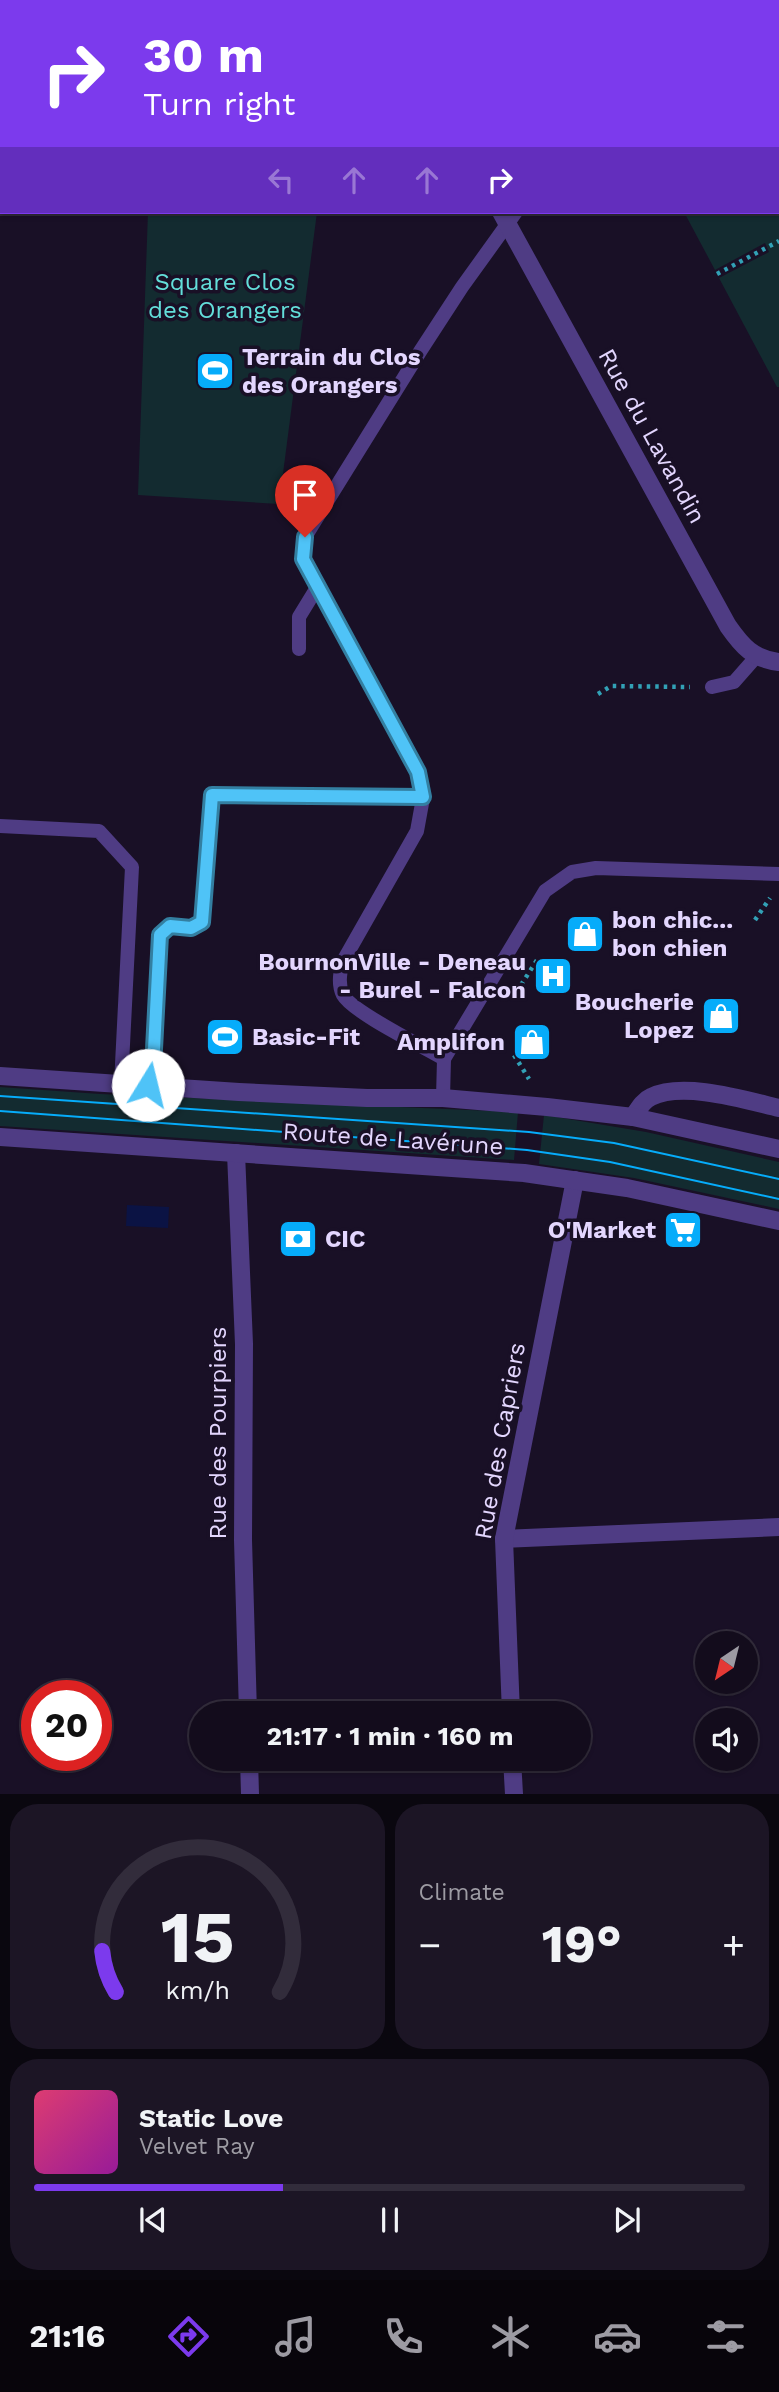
<!DOCTYPE html>
<html lang="en">
<head>
<meta charset="utf-8">
<style>
  :root { --surface:#130c1c; --page:#1c1525; --text:#f1f3f6; --muted:#9d9ba3; --line:#322c3b; --accent:#7c3aed }
  body { margin:0; font-family:"Work Sans",sans-serif; background:var(--page); color:var(--text); height:100vh; display:flex; flex-direction:column; font-size:26px; white-space:nowrap }
  * { box-sizing:border-box; margin:0 }
  p { font-size:23px; color:var(--muted) }
  .icon { flex:none; width:38px; height:38px; fill:none; stroke:currentColor; stroke-width:2; stroke-linecap:round; stroke-linejoin:round }
  .map { position:relative; height:1794px; overflow:hidden }
  .panel { display:flex; flex-direction:column; gap:10px; padding:10px; background:#0a070f; flex:1 }
  .panel>* { flex:none }
  .banner { position:absolute; left:0px; top:0px; width:780px; height:214px; box-shadow:0 2px 5px #0004,0 0 0 2px var(--line); background:#7c3aed; color:#fff; overflow:hidden }
  .needle { width:46px; rotate:215deg }
  .tools { position:absolute; left:695px; top:1631px; display:grid; gap:14px }
  .tools a { display:grid; place-items:center; width:63px; height:63px; border-radius:50%; background:var(--surface); box-shadow:0 2px 5px #0004,0 0 0 2px var(--line); font-size:35px }
  .speed { position:absolute; left:21px; top:1680px; display:flex; gap:14px; font-size:35px; font-weight:700; text-align:center }
  .speed>* { display:grid; place-content:center; width:91px; height:91px; border-radius:50%; background:var(--surface); box-shadow:0 2px 5px #0004,0 0 0 2px var(--line); line-height:1 }
  .speed .limit { border:10px solid #d22; background:#fff; color:#111 }
  .pin { position:absolute; display:grid; place-items:center; width:60px; height:60px; color:#fff; margin:-72px -30px; border-radius:50% 50% 50% 0; rotate:-45deg; box-shadow:0 0 7px #0007 }
  .pin .icon { rotate:45deg }
  .me { position:absolute; width:77px; margin:-38px; rotate:9deg; stroke-linejoin:round; filter:drop-shadow(0 0 5px #0008) }
  .turn { display:flex; align-items:center; gap:24px; height:147px; padding:0 28px; font-size:32px }
  .turn .icon { width:91px; height:91px; stroke-width:2.5 }
  .turn b { display:block; font-size:49px; line-height:60px }
  .lanes { display:flex; align-items:center; height:66px; padding:0 28px; background:#0003; justify-content:center; gap:35px; direction:ltr }
  .lanes .off { opacity:.35 }
  .big { font-size:52px; font-weight:700; line-height:1.1 }
  .panel .widget { flex:1; display:flex; flex-direction:column; justify-content:center; gap:10px; min-width:0; padding:0 24px; border-radius:28px; background:var(--page) }
  .panel .dial { align-items:center; gap:0 }
  .dial svg { height:182px; overflow:visible; fill:none; stroke:var(--line); stroke-width:7; stroke-linecap:round; text-anchor:middle }
  .dial text { fill:var(--text); stroke:none }
  .song { display:flex; align-items:center; gap:21px }
  .cover { width:84px; height:84px; border-radius:10px; background:linear-gradient(135deg,hsl(340 70% 55%),hsl(300 70% 35%)) }
  .played { height:7px; border-radius:4px; background:linear-gradient(90deg,var(--accent) 35%,var(--line) 35%) }
  .keys { display:flex; justify-content:space-around; direction:ltr }
  .heat { display:flex; justify-content:space-between; align-items:center; font-size:38px; direction:ltr }
  .panel .tiles { flex:1; display:grid; gap:10px; grid-template-columns:1fr 1fr }
  .widget:last-child { grid-column:span 2 }
  .trip { position:absolute; left:189px; top:1701px; width:402px; height:70px; border-radius:35px; background:var(--surface); box-shadow:0 2px 5px #0004,0 0 0 2px var(--line); font-weight:700; line-height:70px; text-align:center }
  .dock { display:flex; height:112px; justify-content:space-around; align-items:center; background:#08050b; color:var(--muted) }
  .dock .icon { width:49px; height:49px }
  .dock .active { color:var(--accent) }
  .dock b { font-size:32px; color:var(--text) }
  .map>svg:first-child { display:block }
  .green { fill:#132b30 }
  .water { fill:#0b1344 }
  .lines { fill:none; stroke-linecap:round; stroke-linejoin:round }
  .path { stroke:#32a1b6; stroke-width:4.5; stroke-dasharray:3.5 5; stroke-linecap:butt }
  .service { stroke:#4f3c84; stroke-width:14 }
  .minor { stroke:#4f3c84; stroke-width:18 }
  .tertiary { stroke:#4f3c84; stroke-width:18 }
  .tram { stroke:#06acfa; stroke-width:2 }
  .route-casing { stroke:#337fa1; stroke-width:18 }
  .route { stroke:#4fc3f7; stroke-width:12 }
  .labels { text-anchor:middle; stroke-width:7; stroke-linejoin:round; paint-order:stroke }
  .park-label { font-size:24px; fill:#63deda; stroke:#191026 }
  .poi-label { font-size:24px; font-weight:bold; fill:#e3d6fe; stroke:#191026; text-anchor:start }
  .street-label { font-size:24px; fill:#e3d6fe; stroke:#191026 }
</style>
</head>
<body>
<div class="map">
<svg width="779" height="1794" viewBox="0 0 779 1794">
  <rect width="100%" height="100%" fill="#191026"/>
  <g class="green">
    <polygon points="779,82 779,387 777,387 719,278 769,252 765,243 715,270 684,212 779,212"/>
    <polygon points="148,212 317,212 279,504 138,495"/>
    <polygon points="0,1087 100,1094 518,1112 514,1160 0,1126"/>
    <polygon points="544,1115 646,1132 779,1162 779,1209 634,1178 539,1164"/>
  </g>
  <polygon class="water" points="127,1205 169,1207 168,1228 126,1226"/>
  <g class="lines">
    <g class="path">
      <polyline points="717,274 779,241"/>
      <polyline points="598,694 611,686 690,687"/>
      <polyline points="755,920 770,898"/>
      <polyline points="512,999 539,957"/>
      <polyline points="514,1055 529,1079"/>
    </g>
    <g class="service">
      <polyline points="641,0 641,2"/>
      <polyline points="299,649 299,617 318,586"/>
      <polyline points="712,687 734,682 756,657"/>
      <polyline points="0,826 99,831 132,867 121,1084"/>
      <polyline points="444,1059 545,891 572,872 596,868 779,874"/>
      <polyline points="148,1085 153,1068 160,935 170,926 191,928 202,922 212,795 423,798"/>
      <path d="M443 1098 444 1059C424 1047 352 1012 343 995 338 985 340 974 342 963L417 831 423 798 418 772 303 559 305 537 421 350 462 287 516 212"/>
    </g>
    <g class="minor">
      <polyline points="389,0 390,2"/>
      <path d="M501 212 728 626C742 646 753 659 779 662"/>
      <path d="M633 1117C638 1110 642 1101 651 1097 683 1081 745 1100 779 1108"/>
      <polyline points="236,1153 244,1344 243,1540 248,1713"/>
      <polyline points="504,1539 779,1527"/>
      <polyline points="511,1713 504,1539 575,1180"/>
      <polyline points="249,1759 250,1794"/>
      <polyline points="512,1759 514,1794"/>
    </g>
    <g class="tertiary">
      <polyline points="0,1076 239,1092 367,1098 443,1098 547,1107 633,1117 779,1149"/>
      <polyline points="0,1137 524,1173 627,1188 779,1221"/>
    </g>
    <g class="tram">
      <polyline points="0,1096 529,1132 614,1143 779,1179"/>
      <polyline points="0,1111 527,1150 610,1162 779,1199"/>
    </g>
  </g>
  <g class="lines">
    <g class="route-casing">
      <polyline id="route" points="148,1085 153,1068 160,935 170,926 191,928 202,922 212,795 423,797 418,772 303,559 305,537"/>
    </g>
    <use href="#route" class="route"/>
  </g>
  <defs>
    <g id="stadium-square" transform="scale(2.0125)"><rect x="-9" y="-9" width="18" height="18" rx="4" fill="#06acfa" stroke="#191026"/><path d="M0-5a6.5 5 0 1 0 0 10a6.5 5 0 1 0 0-10ZM-3.5-1.8h7v3.6h-7Z" fill="#fff"/></g>
    <g id="shop-square" transform="scale(2.0125)"><rect x="-9" y="-9" width="18" height="18" rx="4" fill="#06acfa" stroke="#191026"/><path d="M-5-2.5h2.3a2.7 3.5 0 0 1 5.4 0H5L5.5 6h-11ZM-1.5-2.5h3a1.5 2.3 0 0 0-3 0Z" fill="#fff"/></g>
    <g id="hospital-square" transform="scale(2.0125)"><rect x="-9" y="-9" width="18" height="18" rx="4" fill="#06acfa" stroke="#191026"/><path d="M-5-5h3v3.5h4V-5h3V5h-3V1.5h-4V5h-3Z" fill="#fff"/></g>
    <g id="supermarket-square" transform="scale(2.0125)"><rect x="-9" y="-9" width="18" height="18" rx="4" fill="#06acfa" stroke="#191026"/><path d="M-6-5.5h2.5l.6 2H6L4.5 2H-2.5L-4.4-4H-6ZM-1.5 3.2a1.3 1.3 0 1 0 .1 0ZM3 3.2a1.3 1.3 0 1 0 .1 0Z" fill="#fff"/></g>
    <g id="bank-square" transform="scale(2.0125)"><rect x="-9" y="-9" width="18" height="18" rx="4" fill="#06acfa" stroke="#191026"/><path d="M-6-4H6V4H-6ZM0-2.3a2.3 2.3 0 1 0 0 4.6a2.3 2.3 0 1 0 0-4.6Z" fill="#fff"/></g>
  </defs>
  <g fill-rule="evenodd">
    <use href="#stadium-square" x="215" y="371"/>
    <use href="#shop-square" x="585" y="934"/>
    <use href="#hospital-square" x="553" y="976"/>
    <use href="#shop-square" x="721" y="1016"/>
    <use href="#stadium-square" x="225" y="1037"/>
    <use href="#shop-square" x="532" y="1042"/>
    <use href="#supermarket-square" x="683" y="1230"/>
    <use href="#bank-square" x="298" y="1239"/>
  </g>
  <g class="labels">
    <g class="park-label">
      <text x="225" y="290">Square Clos<tspan x="225" dy="28">des Orangers</tspan></text>
    </g>
    <g class="poi-label">
      <text x="242" y="365">Terrain du Clos<tspan x="242" dy="28">des Orangers</tspan></text>
      <text x="612" y="928">bon chic...<tspan x="612" dy="28">bon chien</tspan></text>
      <text x="526" y="970" text-anchor="end">BournonVille - Deneau<tspan x="526" dy="28">- Burel - Falcon</tspan></text>
      <text x="694" y="1010" text-anchor="end">Boucherie<tspan x="694" dy="28">Lopez</tspan></text>
      <text x="252" y="1045">Basic-Fit</text>
      <text x="505" y="1050" text-anchor="end">Amplifon</text>
      <text x="656" y="1238" text-anchor="end">O'Market</text>
      <text x="325" y="1247">CIC</text>
    </g>
    <g class="street-label">
      <text transform="translate(652 436) rotate(61)" y="8">Rue du Lavandin</text>
      <text transform="translate(393 1139) rotate(4)" y="8">Route de Lavérune</text>
      <text transform="translate(218 1433) rotate(-90)" y="8">Rue des Pourpiers</text>
      <text transform="translate(500 1441) rotate(-80)" y="8">Rue des Capriers</text>
    </g>
  </g>
</svg>
<div class="tools">
<a><svg class="needle" viewBox="-14 -14 28 28"><path d="M0-13l5 13h-10z" fill="#e53935"/><path d="M0 13l5-13h-10z" fill="#9d9ba3"/></svg></a>
<a><svg class="icon" aria-label="sound" viewBox="0 0 24 24"><path d="M4 9h4l5-4v14l-5-4H4zM17 9q2 3 0 6"/></svg></a>
</div>
<div class="speed"><div class="limit">20</div></div>
<div class="pin" style="left:305px;top:537px;background:#d93025"><svg class="icon" aria-label="arrive" viewBox="0 0 24 24"><path d="M6 21V4h12l-3 4 3 4H6"/></svg></div>
<svg class="me" style="left:148px;top:1085px" viewBox="-20 -20 40 40"><circle r="19" fill="#fff"/><path d="M0-13L10 11 0 6-10 11z" fill="#4fc3f7"/></svg>
<div class="trip">21:17 · 1 min · 160 m</div>
<div class="banner">
<div class="turn"><svg class="icon" aria-label="right" viewBox="0 0 24 24"><path d="M7 20v-9h11M14 6l5 5-5 5"/></svg><div><b>30 m</b>Turn right</div></div>
<div class="lanes"><svg class="icon off" aria-label="left" viewBox="0 0 24 24"><path d="M17 20v-9H6M10 6l-5 5 5 5"/></svg><svg class="icon off" aria-label="ahead" viewBox="0 0 24 24"><path d="M12 20V5M6 11l6-6 6 6"/></svg><svg class="icon off" aria-label="ahead" viewBox="0 0 24 24"><path d="M12 20V5M6 11l6-6 6 6"/></svg><svg class="icon" aria-label="right" viewBox="0 0 24 24"><path d="M7 20v-9h11M14 6l5 5-5 5"/></svg></div>
</div>
</div>
<section class="panel">
<div class="tiles">
<div class="widget dial"><svg viewBox="0 0 100 80">
<path d="M14 69A42 42 0 1 1 86 69"/>
<path d="M14 69A42 42 0 0 1 8 51" stroke="#7c3aed"/>
<text x="50" y="56" font-size="32" font-weight="700">15</text>
<text x="50" y="72" font-size="11">km/h</text>
</svg></div>
<div class="widget"><p>Climate</p>
<div class="heat"><a>−</a><b class="big">19°</b><a>+</a></div>
</div>
<div class="widget">
<div class="song"><i class="cover"></i><div><b>Static Love</b><p>Velvet Ray</p></div></div>
<div class="played"></div>
<div class="keys"><svg class="icon" aria-label="previous" viewBox="0 0 24 24"><path d="M18 5L8 12l10 7zM5 5v14"/></svg><svg class="icon" aria-label="pause" viewBox="0 0 24 24"><path d="M8 5v14M16 5v14"/></svg><svg class="icon" aria-label="next" viewBox="0 0 24 24"><path d="M6 5l10 7-10 7zM19 5v14"/></svg></div>
</div>
</div>
</section>
<nav class="dock">
<b>21:16</b>
<svg class="icon active" aria-label="directions" viewBox="0 0 24 24"><path d="M12 3l9 9-9 9-9-9zM9 14v-3h6M13 9l2 2-2 2"/></svg>
<svg class="icon" aria-label="music" viewBox="0 0 24 24"><path d="M9 18V5l10-2v13"/><circle cx="6" cy="18" r="3"/><circle cx="16" cy="16" r="3"/></svg>
<svg class="icon" aria-label="phone" viewBox="0 0 24 24"><path d="M5 4h4l2 5-3 2q2 4 5 5l2-3 5 2v4C11 20 4 13 5 4z"/></svg>
<svg class="icon" aria-label="climate" viewBox="0 0 24 24"><path d="M12 3v18M4 7l16 10M4 17L20 7"/></svg>
<svg class="icon" aria-label="car" viewBox="0 0 24 24"><path d="M5 17H2v-5l4-1 3-4h7l3 4 3 1v5h-3M9 17h6M6 11h13"/><circle cx="7" cy="17" r="2"/><circle cx="17" cy="17" r="2"/></svg>
<svg class="icon" aria-label="filters" viewBox="0 0 24 24"><path d="M4 7h16M4 17h16"/><circle cx="9" cy="7" r="2"/><circle cx="15" cy="17" r="2"/></svg>
</nav>
</body>
</html>
